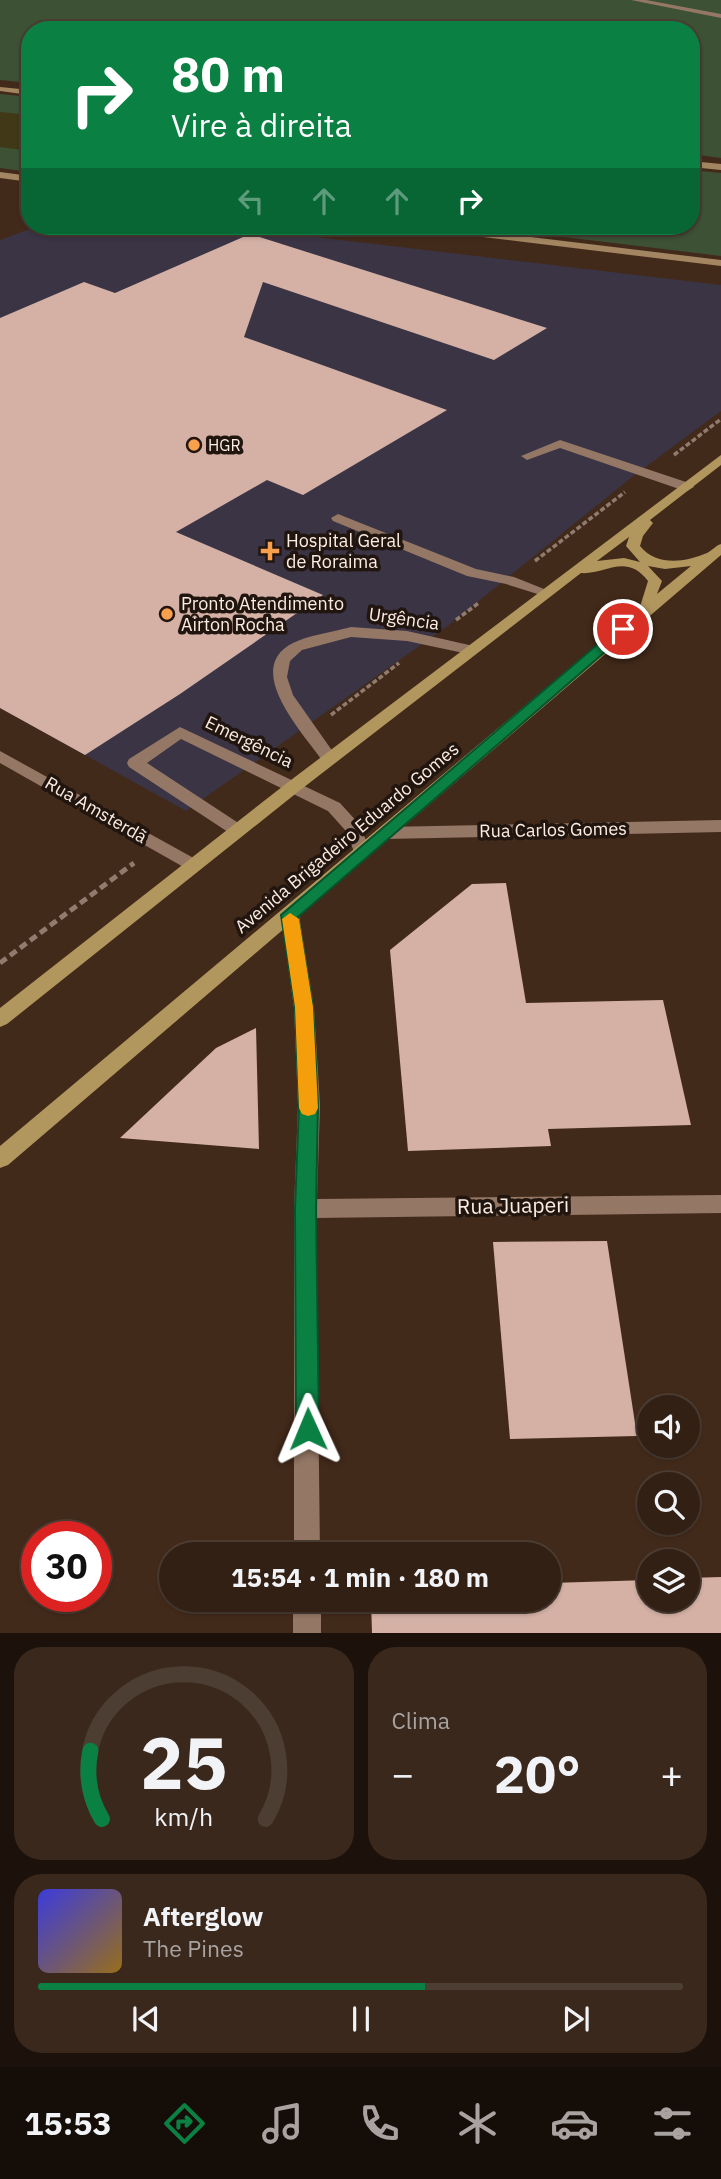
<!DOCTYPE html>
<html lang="pt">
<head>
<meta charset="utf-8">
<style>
  :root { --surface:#322014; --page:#3a281d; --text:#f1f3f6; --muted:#a8a3a0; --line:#4d3e34; --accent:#0b8043 }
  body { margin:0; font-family:"IBM Plex Sans",sans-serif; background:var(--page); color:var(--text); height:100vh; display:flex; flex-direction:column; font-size:26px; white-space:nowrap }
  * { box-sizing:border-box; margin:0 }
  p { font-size:23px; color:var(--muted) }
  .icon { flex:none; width:38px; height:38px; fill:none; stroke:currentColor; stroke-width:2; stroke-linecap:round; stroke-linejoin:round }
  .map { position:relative; height:1633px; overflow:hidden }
  .drawer { display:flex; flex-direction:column; gap:14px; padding:14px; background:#1c120b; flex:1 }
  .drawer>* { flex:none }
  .banner { position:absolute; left:21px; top:21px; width:679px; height:214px; border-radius:28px; box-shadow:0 2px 5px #0004,0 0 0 2px var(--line); background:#0b8043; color:#fff; overflow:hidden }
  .buttons { position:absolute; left:637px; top:1395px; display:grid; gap:14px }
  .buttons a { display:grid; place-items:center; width:63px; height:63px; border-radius:50%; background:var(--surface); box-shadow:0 2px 5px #0004,0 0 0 2px var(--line); font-size:35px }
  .speed { position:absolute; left:21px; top:1521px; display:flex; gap:14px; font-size:35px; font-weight:700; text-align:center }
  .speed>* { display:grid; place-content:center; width:91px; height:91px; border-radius:50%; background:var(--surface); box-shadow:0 2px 5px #0004,0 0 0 2px var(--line); line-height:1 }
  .speed .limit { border:10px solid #d22; background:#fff; color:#111 }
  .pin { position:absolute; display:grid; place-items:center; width:60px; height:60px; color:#fff; margin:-30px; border:4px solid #fff; border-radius:50%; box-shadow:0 2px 7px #0007 }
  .me { position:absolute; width:77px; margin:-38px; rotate:359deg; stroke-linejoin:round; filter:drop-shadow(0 0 5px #0008) }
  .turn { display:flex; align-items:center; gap:24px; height:147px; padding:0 35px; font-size:32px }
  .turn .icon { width:91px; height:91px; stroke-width:2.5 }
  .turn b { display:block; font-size:49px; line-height:60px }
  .lanes { display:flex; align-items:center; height:66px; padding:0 35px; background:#0003; justify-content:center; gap:35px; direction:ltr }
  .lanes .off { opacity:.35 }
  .big { font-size:52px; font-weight:700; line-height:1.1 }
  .drawer .widget { flex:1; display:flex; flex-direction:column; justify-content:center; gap:10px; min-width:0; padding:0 24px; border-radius:28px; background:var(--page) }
  .drawer .dial { align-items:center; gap:0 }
  .dial svg { height:182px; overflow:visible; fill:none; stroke:var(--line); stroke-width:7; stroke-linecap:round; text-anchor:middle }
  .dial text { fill:var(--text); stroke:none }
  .song { display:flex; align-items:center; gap:21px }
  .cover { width:84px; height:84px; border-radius:10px; background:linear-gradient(135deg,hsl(240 70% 55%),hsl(40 70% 35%)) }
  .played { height:7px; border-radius:4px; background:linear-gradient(90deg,var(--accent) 60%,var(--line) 60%) }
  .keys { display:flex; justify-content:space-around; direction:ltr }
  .heat { display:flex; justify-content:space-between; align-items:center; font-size:38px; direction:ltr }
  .drawer .tiles { flex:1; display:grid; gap:14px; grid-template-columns:1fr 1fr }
  .widget:last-child { grid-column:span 2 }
  .trip { position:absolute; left:159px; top:1542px; width:402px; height:70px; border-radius:35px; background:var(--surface); box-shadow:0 2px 5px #0004,0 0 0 2px var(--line); font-weight:700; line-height:70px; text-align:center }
  .menu { display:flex; height:112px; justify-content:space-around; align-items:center; background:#140d08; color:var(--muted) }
  .menu .icon { width:49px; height:49px }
  .menu .active { color:var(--accent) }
  .menu b { font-size:32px; color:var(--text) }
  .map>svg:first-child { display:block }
  .medical { fill:#3b3445 }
  .green { fill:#3d5135 }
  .sand { fill:#403817 }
  .building { fill:#d4b0a5 }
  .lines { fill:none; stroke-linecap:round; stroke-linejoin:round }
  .path-far1 { stroke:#907b6e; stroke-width:3.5; stroke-dasharray:5 2.5; stroke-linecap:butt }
  .path { stroke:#907b6e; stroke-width:5; stroke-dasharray:8 4.5; stroke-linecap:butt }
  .lane { fill:#947765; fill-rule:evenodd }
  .street { fill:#947765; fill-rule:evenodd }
  .secondary { fill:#a38661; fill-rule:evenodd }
  .primary { fill:#b1965d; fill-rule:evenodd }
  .route { fill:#0b8043; stroke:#07532c; stroke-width:2 }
  .slow { fill:#f59e0b }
  .poi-dot { fill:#f9a04c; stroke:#21160f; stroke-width:2.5 }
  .labels { text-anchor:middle; stroke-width:7; stroke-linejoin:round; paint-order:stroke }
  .far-poi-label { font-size:16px; fill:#fdece2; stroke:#21160f; text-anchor:start }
  .poi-label { font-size:18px; fill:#fdece2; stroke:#21160f; text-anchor:start }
  .street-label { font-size:18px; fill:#fdece2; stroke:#21160f }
  .near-street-label { font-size:21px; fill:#fdece2; stroke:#21160f }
</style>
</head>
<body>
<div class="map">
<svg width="721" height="1633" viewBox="0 0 721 1633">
  <rect width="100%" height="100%" fill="#422a1a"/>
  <polygon class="medical" points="38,226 223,226 721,285 721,411 632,477 449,625 186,811 0,708 0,240"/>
  <g class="green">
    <polygon points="0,0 721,0 721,158 691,154 691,30 30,30 30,83 0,80"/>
    <polygon points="0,94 30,97 30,172 0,168"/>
    <polygon points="691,170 721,173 721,256 473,226 691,226"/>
  </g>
  <polygon class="sand" points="0,112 30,115 30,151 0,147"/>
  <g class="building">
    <polygon points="250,234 547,328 494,360 263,282 244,337 447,410 303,495 267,480 176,532 323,595 180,694 85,755 0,708 0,318 84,282 115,293"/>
    <polygon points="506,883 526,1003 663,1000 691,1125 548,1129 551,1146 408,1151 390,950 472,884"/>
    <polygon points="256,1028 259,1149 120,1138 216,1048"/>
    <polygon points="607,1241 637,1436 510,1439 493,1242"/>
    <polygon points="721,1577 721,1633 372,1633 371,1600 550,1600 550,1583 649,1580 649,1600 688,1600 688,1578"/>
  </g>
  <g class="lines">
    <g class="path-far1">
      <polyline points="674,455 721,419"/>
      <polyline points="535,561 625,492"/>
      <polyline points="456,620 480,602"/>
      <polyline points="331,715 399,663"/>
    </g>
    <polyline class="path" points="0,963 134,863"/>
    <g class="lane">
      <polygon points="631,0 646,0 721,14 721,18"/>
      <polygon points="560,440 692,484 694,487 687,491 682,490 560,448 527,460 521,456"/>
      <polygon points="338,514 476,569 514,577 554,593 547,597 506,584 467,576 333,521 331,518"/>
      <path d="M351 627 407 631 478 647 481 650 473 655 407 641 351 637 302 650 290 661 287 677 293 695 338 759 330 764 324 763C305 735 241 669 293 643 309 635 333 632 351 627Z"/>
      <polygon points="180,727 340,803 359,824 371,852 368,856 356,856 345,830 328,811 181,739 147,763 243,826 246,830 243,834 231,834 129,767 127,763 129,759"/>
    </g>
    <g class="street">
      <polygon points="0,751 199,861 202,865 199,869 187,869 0,763"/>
      <polygon points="721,820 721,832 385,839 376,833 385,827"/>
      <polygon points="290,908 297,910 299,915 314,1008 320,1105 317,1199 721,1195 721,1213 316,1218 320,1554 294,1554 294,1209 298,1105 294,1008 281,915 283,910"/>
      <rect x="293" y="1600" width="28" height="33"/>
    </g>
    <g class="secondary">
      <polygon points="0,87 30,90 30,95 0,91"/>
      <polygon points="691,161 721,164 721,170 691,167"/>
      <polygon points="0,172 30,176 30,182 0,178"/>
      <polygon points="412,226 440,226 721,260 721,266 417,229"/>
    </g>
    <path class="primary" d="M721 455V465L650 520 653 523 643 536 640 546C657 567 686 562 707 553 713 550 715 546 721 544V555L8 1165 0 1168V1146L639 610 648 581C626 552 605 575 581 573L299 791 7 1024 0 1027V1008L287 783ZM629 537 626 546 640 562 624 558 597 561ZM648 566 665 569 691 566 657 594 662 581Z"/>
  </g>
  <polygon class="route" points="623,625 630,629 628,632 298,917 313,1007 318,1105 316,1209 319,1429 316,1437 308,1440 300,1437 296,1429 295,1209 299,1105 295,1007 281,915 618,627"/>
  <polygon class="slow" points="290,913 299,919 313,1007 318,1108 315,1114 308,1116 302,1114 299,1108 295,1007 282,919"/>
  <g class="poi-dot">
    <circle cx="194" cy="445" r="7"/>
    <path d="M266.5 540.5h7v7h7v7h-7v7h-7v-7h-7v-7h7z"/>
    <circle cx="167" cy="614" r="7"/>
  </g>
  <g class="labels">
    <g class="far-poi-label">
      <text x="208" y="451">HGR</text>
    </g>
    <g class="poi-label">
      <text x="286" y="547">Hospital Geral<tspan x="286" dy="21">de Roraima</tspan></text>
      <text x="181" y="610">Pronto Atendimento<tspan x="181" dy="21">Airton Rocha</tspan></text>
    </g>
    <g class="street-label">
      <text transform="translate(404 619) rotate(8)" y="6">Urgência</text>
      <text transform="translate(249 742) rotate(26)" y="6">Emergência</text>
      <text transform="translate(96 810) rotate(30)" y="6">Rua Amsterdã</text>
      <text transform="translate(553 830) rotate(-1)" y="6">Rua Carlos Gomes</text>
      <text transform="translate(347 838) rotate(-40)" y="6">Avenida Brigadeiro Eduardo Gomes</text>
    </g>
    <g class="near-street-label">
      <text transform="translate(513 1206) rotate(-1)" y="7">Rua Juaperi</text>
    </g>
  </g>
</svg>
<div class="buttons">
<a><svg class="icon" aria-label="sound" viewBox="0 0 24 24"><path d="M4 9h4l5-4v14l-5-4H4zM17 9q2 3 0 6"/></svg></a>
<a><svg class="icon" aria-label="search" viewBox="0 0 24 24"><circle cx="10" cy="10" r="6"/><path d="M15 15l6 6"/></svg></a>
<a><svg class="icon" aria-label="layers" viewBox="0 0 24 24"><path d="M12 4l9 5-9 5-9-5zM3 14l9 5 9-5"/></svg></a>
</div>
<div class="speed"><div class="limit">30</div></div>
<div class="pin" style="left:623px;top:629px;background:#d93025"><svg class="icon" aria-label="arrive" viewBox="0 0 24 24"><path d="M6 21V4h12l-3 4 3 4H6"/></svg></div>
<svg class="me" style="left:308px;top:1429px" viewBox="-20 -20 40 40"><path d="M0-17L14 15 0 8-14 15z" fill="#0b8043" stroke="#fff" stroke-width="4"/></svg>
<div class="trip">15:54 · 1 min · 180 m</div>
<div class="banner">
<div class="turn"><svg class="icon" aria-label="right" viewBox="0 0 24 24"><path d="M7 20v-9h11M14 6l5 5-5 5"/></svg><div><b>80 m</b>Vire à direita</div></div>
<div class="lanes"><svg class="icon off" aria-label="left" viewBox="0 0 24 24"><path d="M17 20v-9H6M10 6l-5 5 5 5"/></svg><svg class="icon off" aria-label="ahead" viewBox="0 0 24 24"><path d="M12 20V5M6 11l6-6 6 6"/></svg><svg class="icon off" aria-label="ahead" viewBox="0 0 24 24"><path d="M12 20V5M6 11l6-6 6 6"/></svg><svg class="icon" aria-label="right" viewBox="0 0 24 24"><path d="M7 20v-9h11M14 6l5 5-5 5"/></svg></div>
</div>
</div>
<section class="drawer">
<div class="tiles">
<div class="widget dial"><svg viewBox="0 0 100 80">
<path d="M14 69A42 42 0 1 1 86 69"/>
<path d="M14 69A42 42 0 0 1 9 39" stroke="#0b8043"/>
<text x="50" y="56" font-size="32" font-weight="700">25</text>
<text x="50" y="72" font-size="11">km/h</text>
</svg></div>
<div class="widget"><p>Clima</p>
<div class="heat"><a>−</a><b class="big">20°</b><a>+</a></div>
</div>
<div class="widget">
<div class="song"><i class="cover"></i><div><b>Afterglow</b><p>The Pines</p></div></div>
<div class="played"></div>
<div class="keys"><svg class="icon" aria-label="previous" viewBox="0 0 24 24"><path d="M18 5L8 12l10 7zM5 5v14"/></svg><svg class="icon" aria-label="pause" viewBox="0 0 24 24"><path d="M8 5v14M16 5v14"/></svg><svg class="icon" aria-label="next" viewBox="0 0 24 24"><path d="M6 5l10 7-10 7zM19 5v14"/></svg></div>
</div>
</div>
</section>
<nav class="menu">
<b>15:53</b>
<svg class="icon active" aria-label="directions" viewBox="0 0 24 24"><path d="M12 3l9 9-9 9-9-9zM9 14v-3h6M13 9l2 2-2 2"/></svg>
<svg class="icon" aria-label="music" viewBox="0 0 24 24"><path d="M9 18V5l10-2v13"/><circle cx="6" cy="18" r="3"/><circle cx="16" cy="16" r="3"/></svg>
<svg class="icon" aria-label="phone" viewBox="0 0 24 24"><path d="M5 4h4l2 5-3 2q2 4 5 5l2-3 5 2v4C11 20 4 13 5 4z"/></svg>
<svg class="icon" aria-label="climate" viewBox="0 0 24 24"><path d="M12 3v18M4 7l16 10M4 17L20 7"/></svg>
<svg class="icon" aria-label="car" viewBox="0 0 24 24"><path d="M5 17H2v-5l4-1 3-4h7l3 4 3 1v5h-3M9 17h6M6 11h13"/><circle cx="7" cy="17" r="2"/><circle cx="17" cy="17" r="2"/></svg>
<svg class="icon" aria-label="filters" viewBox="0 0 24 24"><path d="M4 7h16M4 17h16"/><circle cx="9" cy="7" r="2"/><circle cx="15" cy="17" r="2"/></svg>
</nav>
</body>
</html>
